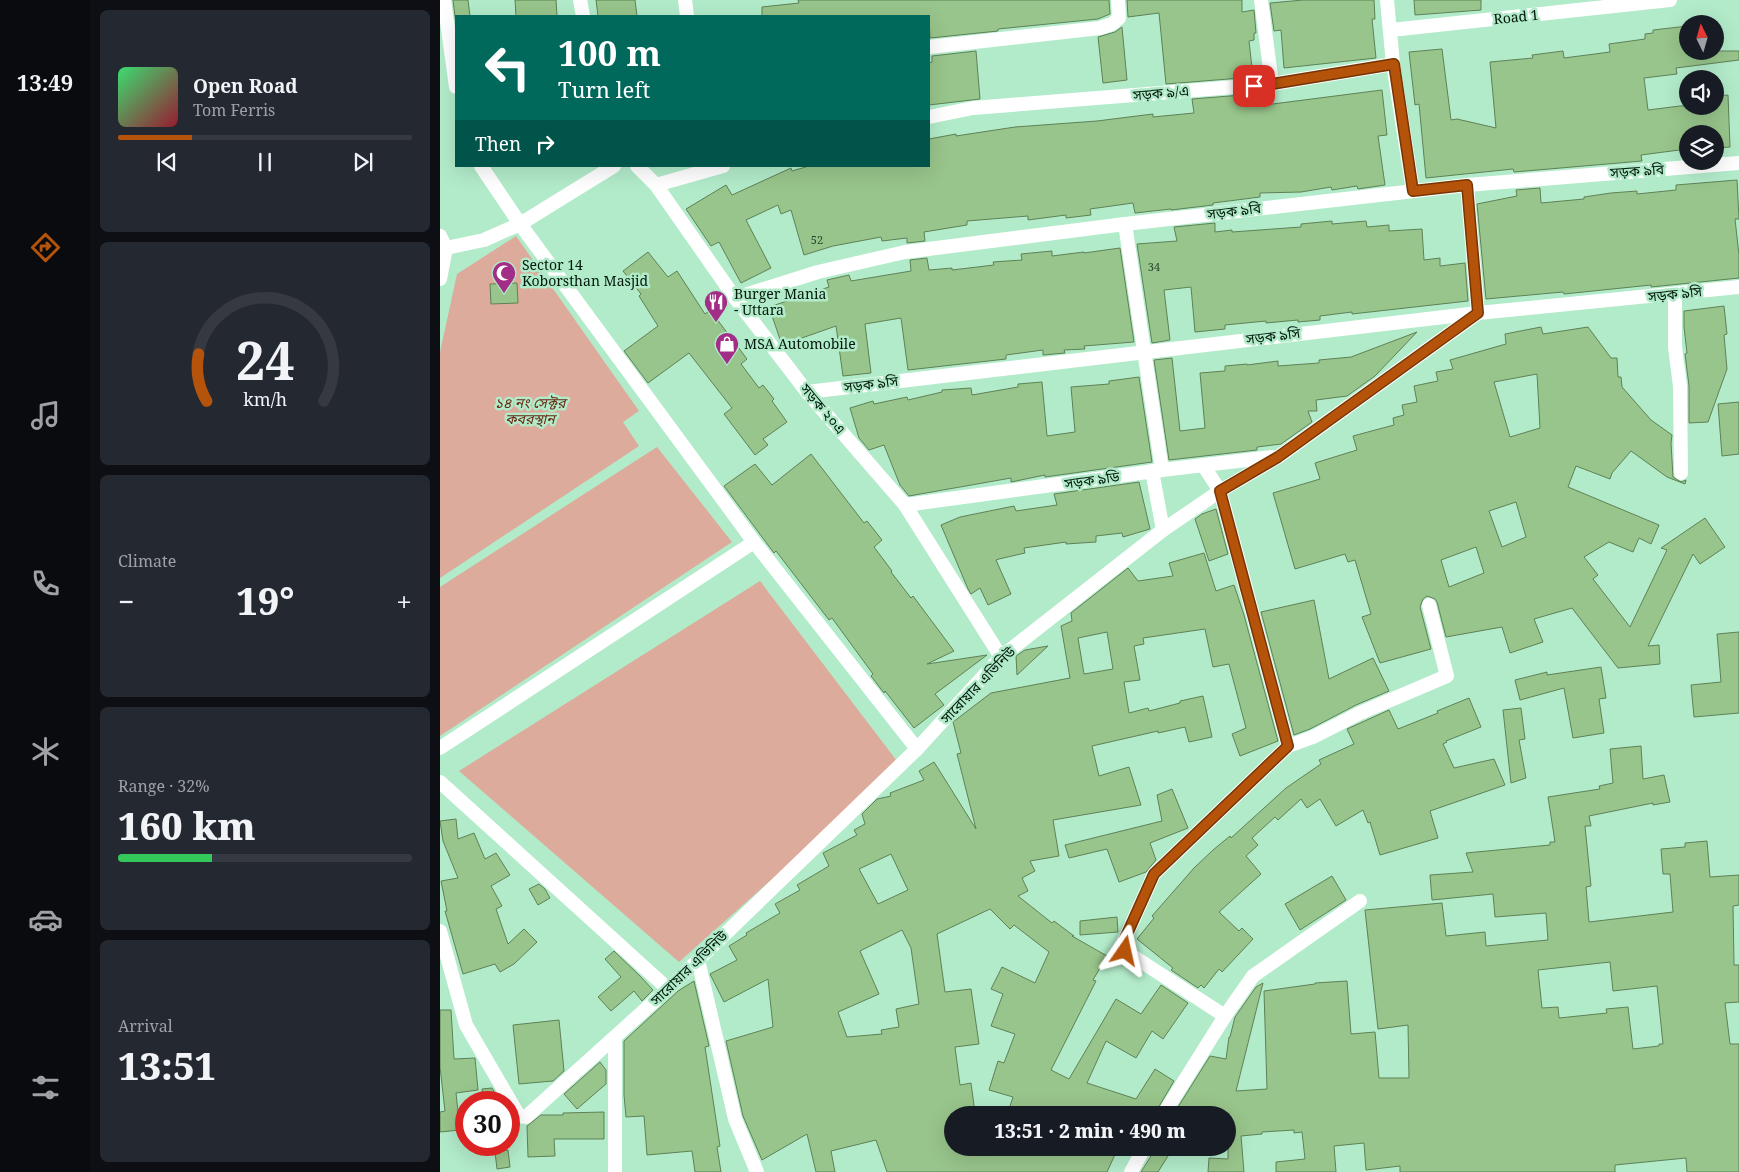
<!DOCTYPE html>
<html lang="en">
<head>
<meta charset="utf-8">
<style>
  :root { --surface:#171b24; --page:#242831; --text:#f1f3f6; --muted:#9ea1a6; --line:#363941; --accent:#b45309 }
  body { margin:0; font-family:"Noto Serif","Noto Sans Bengali",serif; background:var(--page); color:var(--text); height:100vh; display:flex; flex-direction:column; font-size:19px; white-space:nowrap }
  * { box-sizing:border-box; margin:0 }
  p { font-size:16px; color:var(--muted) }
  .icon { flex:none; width:28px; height:28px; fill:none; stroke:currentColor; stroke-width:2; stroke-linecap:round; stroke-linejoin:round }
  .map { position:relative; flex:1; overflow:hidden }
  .drawer { display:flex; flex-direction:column; gap:10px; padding:10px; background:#0d0f14; width:350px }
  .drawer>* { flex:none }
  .guide { position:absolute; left:15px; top:15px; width:475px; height:152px; border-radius:0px; box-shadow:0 5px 20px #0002; background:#00695c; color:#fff; overflow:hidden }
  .needle { width:32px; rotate:355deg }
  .fabs { position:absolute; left:1239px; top:15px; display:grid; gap:10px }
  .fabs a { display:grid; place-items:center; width:45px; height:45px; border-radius:50%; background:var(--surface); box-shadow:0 5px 20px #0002; font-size:25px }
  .speed { position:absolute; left:15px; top:1091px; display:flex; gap:10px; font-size:25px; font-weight:700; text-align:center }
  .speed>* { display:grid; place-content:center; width:65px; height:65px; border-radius:50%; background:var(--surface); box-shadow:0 5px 20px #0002; line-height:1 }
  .speed .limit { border:8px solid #d22; background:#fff; color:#111 }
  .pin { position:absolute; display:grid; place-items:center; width:42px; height:42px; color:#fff; margin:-21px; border-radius:10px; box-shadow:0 2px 8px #0006 }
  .me { position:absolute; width:55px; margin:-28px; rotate:11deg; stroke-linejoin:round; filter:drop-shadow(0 0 4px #0008) }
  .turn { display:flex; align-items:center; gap:18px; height:105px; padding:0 20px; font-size:22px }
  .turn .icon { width:65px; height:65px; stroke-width:2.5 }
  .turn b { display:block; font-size:35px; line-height:42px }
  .then { display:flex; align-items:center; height:48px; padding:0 20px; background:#0003; gap:10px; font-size:19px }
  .big { font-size:38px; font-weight:800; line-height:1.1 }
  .drawer .widget { flex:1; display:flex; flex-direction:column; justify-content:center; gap:8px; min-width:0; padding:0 18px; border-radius:8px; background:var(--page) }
  .drawer .dial { align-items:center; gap:0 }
  .dial svg { height:130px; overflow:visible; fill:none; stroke:var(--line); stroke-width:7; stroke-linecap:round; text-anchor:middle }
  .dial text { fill:var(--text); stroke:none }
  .song { display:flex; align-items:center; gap:15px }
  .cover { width:60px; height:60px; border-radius:8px; background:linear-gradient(135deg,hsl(140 70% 55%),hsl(350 70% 35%)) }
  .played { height:5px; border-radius:2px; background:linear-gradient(90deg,var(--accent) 25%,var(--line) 25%) }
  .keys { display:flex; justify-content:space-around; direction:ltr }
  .heat { display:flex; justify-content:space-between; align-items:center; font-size:28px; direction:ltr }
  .charge { height:8px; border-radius:4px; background:linear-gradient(90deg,#34c759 32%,var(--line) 0) }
  .trip { position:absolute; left:504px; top:1106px; width:292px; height:50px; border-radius:25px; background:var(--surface); box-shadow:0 5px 20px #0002; font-weight:800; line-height:50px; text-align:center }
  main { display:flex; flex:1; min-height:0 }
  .menu { display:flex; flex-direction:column; width:90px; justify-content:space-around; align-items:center; background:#090b0e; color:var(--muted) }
  .menu .icon { width:35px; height:35px }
  .menu .current { color:var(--accent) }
  .menu b { font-size:22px; color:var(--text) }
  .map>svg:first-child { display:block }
  .green { fill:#ddab9b }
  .building { fill:#98c58b; stroke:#5f8156; fill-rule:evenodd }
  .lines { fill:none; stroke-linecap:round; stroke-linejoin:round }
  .street { stroke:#fff; stroke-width:14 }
  .route-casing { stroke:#753606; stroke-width:12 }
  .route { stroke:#b45309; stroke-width:9 }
  .labels { text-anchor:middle; stroke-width:5; stroke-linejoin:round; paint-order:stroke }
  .number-label { font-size:11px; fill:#28432c }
  .street-label { font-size:14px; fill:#02180c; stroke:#b2ebca }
  .poi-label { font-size:14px; fill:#02180c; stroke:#b2ebca; text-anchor:start }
  .park-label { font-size:14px; font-style:italic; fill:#672710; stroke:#b2ebca }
</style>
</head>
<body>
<main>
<nav class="menu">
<b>13:49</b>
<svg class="icon current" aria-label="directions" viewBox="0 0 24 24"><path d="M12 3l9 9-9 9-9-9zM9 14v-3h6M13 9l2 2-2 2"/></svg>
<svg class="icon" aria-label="music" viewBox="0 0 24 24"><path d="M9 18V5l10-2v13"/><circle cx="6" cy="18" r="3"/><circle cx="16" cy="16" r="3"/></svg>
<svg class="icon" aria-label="phone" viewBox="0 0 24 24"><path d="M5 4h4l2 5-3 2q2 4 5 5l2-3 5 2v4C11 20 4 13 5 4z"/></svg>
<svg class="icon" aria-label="climate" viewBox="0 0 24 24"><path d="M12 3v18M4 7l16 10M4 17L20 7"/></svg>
<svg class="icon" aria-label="car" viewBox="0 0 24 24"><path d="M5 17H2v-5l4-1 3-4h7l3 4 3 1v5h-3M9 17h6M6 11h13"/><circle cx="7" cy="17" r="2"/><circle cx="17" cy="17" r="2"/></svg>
<svg class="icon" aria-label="filters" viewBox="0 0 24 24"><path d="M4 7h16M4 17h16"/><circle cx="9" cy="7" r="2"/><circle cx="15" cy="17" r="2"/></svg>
</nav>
<section class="drawer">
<div class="widget">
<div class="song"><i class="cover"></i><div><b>Open Road</b><p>Tom Ferris</p></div></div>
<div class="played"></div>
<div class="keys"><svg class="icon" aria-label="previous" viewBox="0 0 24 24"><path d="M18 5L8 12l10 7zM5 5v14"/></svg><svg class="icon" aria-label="pause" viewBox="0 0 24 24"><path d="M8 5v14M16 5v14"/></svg><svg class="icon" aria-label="next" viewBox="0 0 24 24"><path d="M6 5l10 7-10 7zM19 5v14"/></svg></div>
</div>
<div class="widget dial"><svg viewBox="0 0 100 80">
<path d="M14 69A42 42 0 1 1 86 69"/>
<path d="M14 69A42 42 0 0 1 9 40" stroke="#b45309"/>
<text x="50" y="56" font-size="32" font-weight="700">24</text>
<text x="50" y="72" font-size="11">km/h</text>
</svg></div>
<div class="widget"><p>Climate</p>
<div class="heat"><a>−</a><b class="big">19°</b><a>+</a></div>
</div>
<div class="widget"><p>Range · 32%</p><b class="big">160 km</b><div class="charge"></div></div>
<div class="widget"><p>Arrival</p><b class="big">13:51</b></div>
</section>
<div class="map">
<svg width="1299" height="1172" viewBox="0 0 1299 1172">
  <rect width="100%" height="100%" fill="#b2ebca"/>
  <g class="green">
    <polygon points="76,236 199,411 183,422 199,446 0,578 0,352 17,274"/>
    <polygon points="217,447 292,542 0,736 0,587"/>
    <polygon points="320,581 460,765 239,962 19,771"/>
  </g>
  <g class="building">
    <polygon points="13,0 28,0 30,16 16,16 16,25"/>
    <polygon points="75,0 116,0 117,16 76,16"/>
    <polygon points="156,0 195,0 197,16 158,16"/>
    <polygon points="358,0 669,0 670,14 658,19 558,29 558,31 490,38 489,16 322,16 322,7 359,3"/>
    <polygon points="687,0 802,0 802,12 814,10 816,33 814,33 814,40 809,41 813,77 726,84 719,13 688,17"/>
    <polygon points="863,0 934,0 935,19 932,19 936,58 844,68 841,30 834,31 830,3"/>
    <polygon points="974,0 1041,0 1041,10 975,15"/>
    <polygon points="1248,26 1248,51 1299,51 1299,60 1236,68 1237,74 1204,78 1208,110 1240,106 1275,106 1275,96 1288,95 1290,147 1275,148 1275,134 1245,134 1247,149 1201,155 1202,161 1074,172 1073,169 986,178 979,104 975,105 969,52 1002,49 1011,120 1017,119 1056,128 1050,62 1093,58 1092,55 1123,51 1124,58 1170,52 1169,44 1205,39 1205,34 1213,33 1213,30"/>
    <polygon points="682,27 687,80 663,83 658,37 675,32"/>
    <polygon points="536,51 540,99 489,105 489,63 492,62 492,56"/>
    <polygon points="942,90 947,135 938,136 945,185 918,189 917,186 892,190 891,187 861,192 820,193 820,197 773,203 773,205 731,210 731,209 695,213 693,203 650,209 651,215 626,218 626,215 588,220 588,216 527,221 527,225 484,232 485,241 467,243 467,238 442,241 441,237 393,246 364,255 351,210 341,214 338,205 306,220 331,268 301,283 279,242 271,246 246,209 286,185 292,195 351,168 352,171 369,166 489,166 489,139 516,134 516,136 575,127 657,121 713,114 713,117 754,113 752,99 815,94 817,106"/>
    <polygon points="1297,180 1299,219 1295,219 1299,255 1299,278 1211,287 1211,285 1124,294 1123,292 1046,299 1037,204 1077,196 1076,190 1100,188 1101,203 1144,199 1144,197 1171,193 1197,191 1197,194 1236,190 1236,185"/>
    <polygon points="892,221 892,224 926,221 927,227 949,225 949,231 982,229 984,260 1000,258 1000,266 1025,263 1028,301 912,314 912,312 880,316 880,320 858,322 858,320 826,323 826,321 785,325 785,329 755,332 751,287 724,290 730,340 712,343 697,244 737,241 734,227 775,223 775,232 792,230 792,232 861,227 861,224"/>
    <polygon points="680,248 694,342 644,346 645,349 624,350 625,353 603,355 603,350 566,355 566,359 468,370 461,318 425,324 431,373 403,376 396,326 342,345 329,307 389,287 387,280 409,275 411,281 471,271 470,260 487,258 489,270 512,268 512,270 554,265 553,262 582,260 581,254 612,251 612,256 644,252 644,253"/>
    <polygon points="208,252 228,277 237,271 265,314 270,310 307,359 301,364 319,388 323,385 334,399 332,401 347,422 323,439 328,445 315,455 284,414 292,408 249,353 208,383 184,351 218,326 199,296 201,294 183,271"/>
    <polygon points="77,283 78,303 51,304 50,284"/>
    <polygon points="1284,306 1287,334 1284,335 1287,369 1268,422 1249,423 1249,386 1245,354 1247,353 1244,327 1244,311"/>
    <path d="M1101 327 1103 334 1148 327 1171 358H1177L1178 377H1181L1182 387 1211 420 1232 435 1231 443 1233 477 1241 482 1246 480 1245 484 1227 477 1191 451 1172 473 1170 479 1136 466 1128 487 1219 525 1211 544 1199 538 1193 552 1169 542 1144 557 1158 575 1153 579 1190 627 1227 550 1221 548 1265 518 1285 547 1260 564 1253 554 1208 646 1219 645 1220 664 1178 668 1132 608 1094 619 1103 642 1070 653 1062 627 1006 637 997 602 995 599 987 596 983 599 980 607 991 649 940 663 922 617 931 614 915 560 908 562 905 554 855 569 833 493 880 479 875 463 917 450 913 436 954 425 953 418 964 415 962 405 977 402 974 386 998 381 996 372 1013 369 1010 360 1066 344 1065 334ZM1097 374 1100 428 1070 437 1054 382ZM1076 502 1086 537 1062 547 1049 511ZM1036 547 1044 573 1009 587 1001 560Z"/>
    <polygon points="977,332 935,376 907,396 876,400 877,411 868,411 872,422 841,444 817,447 817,450 729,460 714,360 732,358 740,431 765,428 760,373 785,371 785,366 807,364 807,365 838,361 838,366 879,363 879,360 911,357"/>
    <polygon points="699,377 712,462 605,477 605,475 571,482 571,478 469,496 460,485 444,445 429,450 419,438 410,408 433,401 434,404 467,397 468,400 502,392 502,390 531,388 532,395 578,387 578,384 602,382 607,436 635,432 631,387 669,384 669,381"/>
    <polygon points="1299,402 1299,454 1282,456 1278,404"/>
    <polygon points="371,454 424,523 427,521 442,540 434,547 452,571 451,572 471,598 473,596 514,651 487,664 547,655 495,694 504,705 474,728 445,691 444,693 431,676 433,674 392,618 389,620 336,551 334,553 284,486 315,464 332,485"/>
    <polygon points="699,482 710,529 683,537 682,533 656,536 656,542 626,544 626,542 584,548 585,553 559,559 556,560 571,594 548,605 540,588 531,594 528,589 501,525 520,517 574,506 576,511 617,505 614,494"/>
    <polygon points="776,509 788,554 769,561 755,519 762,514"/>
    <path d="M764 553 776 591 794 585 804 615 838 741 800 756 792 734 806 728 789 664 773 667 765 629 703 638 704 644 694 646 700 680 684 682 689 713 708 708 709 711 740 703V701L763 696 772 737 749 742 745 727 718 733V731L652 746 659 776 689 767 701 805 613 820 619 856 590 861 595 871 582 878 588 891 578 896 612 923 614 921 634 936H632L667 956 653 980 656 981 611 1070 629 1079 676 999 701 1014 721 985 748 1003 723 1039 712 1031 696 1058 666 1041 647 1083 696 1099 715 1069 734 1081 714 1115H567L573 1097 549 1090 558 1061 564 1063 575 1034 551 1026 563 994 551 989 562 967 595 983 609 952 574 925 570 929 550 909 497 934 505 992 531 989 539 1044 515 1047 520 1085 531 1083 535 1113 512 1115V1148H678L667 1172H447L436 1140 391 1151 395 1172H376L367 1134 322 1160 303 1116 286 1041 333 1027 328 979 284 1002 270 974 297 960 289 946 307 935 306 933 340 913 335 904 360 890 357 885 389 866 383 853 417 835 414 830 425 824 422 814 437 799 451 796 450 793 484 780 479 771 494 762 536 829 517 754 521 753 513 722 551 693 630 678 621 626 632 621 631 613 688 568 698 581 733 576 729 563ZM667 632 673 669 644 674 638 638ZM451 854 468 890 438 904 419 869ZM462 930 471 948 479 1004 456 1009 459 1027 441 1030 442 1034 407 1037 398 1012 439 994 420 951Z"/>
    <polygon points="874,600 889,679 933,658 949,691 916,705 870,729 854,735 821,612"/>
    <polygon points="1299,632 1299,713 1254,717 1251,685 1281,682 1277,634"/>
    <polygon points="608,646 577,675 576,656 585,650"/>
    <polygon points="1161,667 1166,698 1159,699 1164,733 1133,738 1124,688 1080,700 1075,680 1107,672 1107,675"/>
    <polygon points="1029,698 1041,727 1006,741 1007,742 1003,744 1014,768 1054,759 1065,785 990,811 998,838 940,855 930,822 928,823 923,810 896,826 880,799 867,808 861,799 838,820 835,817 812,838 818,845 806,856 821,874 779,912 799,931 802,928 813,939 782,972 779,969 764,988 761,985 758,988 731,970 733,968 697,939 714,918 712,916 754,868 773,850 790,836 791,838 846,788 881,764 879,760 914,744 907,729 949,710 958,729 998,713 997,711"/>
    <polygon points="1081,708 1085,739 1079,740 1086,778 1071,783 1063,710"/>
    <path d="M1201 746 1203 779 1224 775 1230 802 1213 805V803L1149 816 1151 826H1145L1151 886 1146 887 1149 922 1233 912 1230 874H1223L1221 849 1245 847V843L1267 841 1270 877 1299 875V905L1293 906 1294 965H1299V1002L1285 1003 1290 1044H1299V1172H1247L1246 1158 1175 1165V1172H960V1166L926 1170 924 1143 894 1146 896 1172H836V1162L865 1159 862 1132 854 1133V1130L822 1132V1134L801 1136 804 1172H768L769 1158 788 1159V1115H733L770 1056 786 1059 789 1037H790L795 1017 816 987 823 983 796 1091 827 1089 824 991 875 984V983L907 981 911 1034 935 1032 939 1078H969L968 1025 938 1029 925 910 1002 903 1006 936 1045 932 1046 946 1108 940 1106 913 1055 917 1053 894 992 900 990 875 1033 872 1026 853 1110 845V842H1115L1108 797 1160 789 1159 786 1173 783 1170 749ZM1170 962 1173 991 1217 986 1223 1044H1219V1046L1193 1049 1188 1007 1166 1009 1167 1013 1119 1018 1118 1007 1102 1008 1098 970Z"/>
    <polygon points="732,789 748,828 710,843 716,860 706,872 679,882 667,849 629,858 625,845 722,821 717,795"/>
    <polygon points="16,819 18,839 34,833 45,859 56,853 70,875 51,886 62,906 56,909 68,944 84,929 97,942 74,964 60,972 55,964 23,974 5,911 7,911 1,881 18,878 3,841 0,821"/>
    <polygon points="892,876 906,900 860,930 845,904"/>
    <polygon points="99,884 105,889 110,898 98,905 89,889"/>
    <polygon points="677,917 678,932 640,935 640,921"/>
    <polygon points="174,951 200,976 213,990 202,1001 194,991 171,1011 158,997 181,977 165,959"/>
    <polygon points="254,981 269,1046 265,1047 280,1146 277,1147 281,1172 255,1172 252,1151 207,1155 204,1116 186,1117 184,1095 184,1041 238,991"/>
    <polygon points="0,1010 11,1010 14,1059 35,1058 38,1090 16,1093 20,1130 0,1132 0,1112 5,1111 0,1067"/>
    <polygon points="119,1020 124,1071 113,1081 79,1084 73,1025"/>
    <polygon points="160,1062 166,1070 166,1084 137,1109 124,1094"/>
    <polygon points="52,1088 60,1102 61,1102 44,1102 42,1089"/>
    <polygon points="164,1112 164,1139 114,1139 115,1156 88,1157 87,1126 101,1115 123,1115 123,1113"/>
    <polygon points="716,1148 733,1148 718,1172 701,1172"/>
    <polygon points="68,1150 70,1167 57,1169 55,1152"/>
  </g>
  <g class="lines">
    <g class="street">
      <polyline points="4,0 16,87"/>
      <polyline points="140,0 143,16"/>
      <polyline points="245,0 247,16"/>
      <polyline points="821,0 832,84"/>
      <polyline points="947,0 953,64 973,191"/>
      <polyline points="951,30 1230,0"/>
      <polyline points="489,47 660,28 672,24 679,18 678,0"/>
      <polyline points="489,117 533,108 832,84 953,64"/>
      <polyline points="41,166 80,224 314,542 477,749"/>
      <polyline points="197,166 216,185 295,298 367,392 465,505 561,657"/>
      <polyline points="216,185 283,166"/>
      <polyline points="685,224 722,470"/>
      <polyline points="0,236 6,248"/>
      <polyline points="0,279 6,248 44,240 80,224 174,166"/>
      <polyline points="1235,294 1235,347 1240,386 1241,473"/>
      <polyline points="295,298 378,272 465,252 685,224 1027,185 1299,163"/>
      <polyline points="367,392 1038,313 1299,287"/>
      <polyline points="763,465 780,491 848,746 714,874 683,943 685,951 785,1016"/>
      <polyline points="712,471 723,530"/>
      <polyline points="465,505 722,470 832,457"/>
      <polyline points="848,746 873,737 920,713 1007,676 989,605"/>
      <polyline points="0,748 314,542"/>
      <polyline points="0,782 228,989"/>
      <polyline points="0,931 26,1025 79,1116 86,1117 228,989 477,749 561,657 723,530 780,491 838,457 1038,313 1027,185"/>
      <polyline points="258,960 295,1119 317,1172"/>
      <polyline points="723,1115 785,1016 813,976 920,901"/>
      <polyline points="175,1172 175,1038"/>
      <polyline points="691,1172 704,1148"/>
    </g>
  </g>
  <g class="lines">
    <g class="route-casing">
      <polyline id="route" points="685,951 683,943 714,874 848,746 780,491 838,457 1038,313 1027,185 973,191 954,64 832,84 814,86"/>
    </g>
    <use href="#route" class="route"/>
  </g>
  <defs>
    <g id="mosque-pin" transform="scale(1.25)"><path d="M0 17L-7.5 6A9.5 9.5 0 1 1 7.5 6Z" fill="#a32e87" stroke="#b2ebca"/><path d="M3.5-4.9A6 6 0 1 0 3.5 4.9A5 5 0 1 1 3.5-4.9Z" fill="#fff"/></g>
    <g id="restaurant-pin" transform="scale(1.25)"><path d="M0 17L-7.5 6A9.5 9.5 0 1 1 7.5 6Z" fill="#a32e87" stroke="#b2ebca"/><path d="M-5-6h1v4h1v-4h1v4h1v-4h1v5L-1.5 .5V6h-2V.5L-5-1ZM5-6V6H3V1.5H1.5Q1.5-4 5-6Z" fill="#fff"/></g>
    <g id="shop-pin" transform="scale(1.25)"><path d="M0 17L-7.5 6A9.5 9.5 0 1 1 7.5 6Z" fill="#a32e87" stroke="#b2ebca"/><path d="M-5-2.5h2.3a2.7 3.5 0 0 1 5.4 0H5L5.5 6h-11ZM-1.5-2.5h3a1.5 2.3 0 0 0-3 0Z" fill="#fff"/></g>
  </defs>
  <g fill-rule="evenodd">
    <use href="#mosque-pin" x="64" y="273"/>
    <use href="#restaurant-pin" x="276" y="302"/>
    <use href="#shop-pin" x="287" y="344"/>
  </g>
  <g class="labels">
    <g class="number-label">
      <text x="377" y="244">52</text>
      <text x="714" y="271">34</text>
    </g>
    <g class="street-label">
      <text transform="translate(1076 17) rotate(-6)" y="5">Road 1</text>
      <text transform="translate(721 93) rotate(-5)" y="5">সড়ক ৯/এ</text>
      <text transform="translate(1197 171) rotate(-4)" y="5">সড়ক ৯বি</text>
      <text transform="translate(794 211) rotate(-7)" y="5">সড়ক ৯বি</text>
      <text transform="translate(1235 294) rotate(-6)" y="5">সড়ক ৯সি</text>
      <text transform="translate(833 336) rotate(-7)" y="5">সড়ক ৯সি</text>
      <text transform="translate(431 384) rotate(-7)" y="5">সড়ক ৯সি</text>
      <text transform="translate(383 409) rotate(50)" y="5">সড়ক ২০এ</text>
      <text transform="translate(652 480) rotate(-8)" y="5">সড়ক ৯ডি</text>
      <text transform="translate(538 685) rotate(-46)" y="5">সারোয়ার এভিনিউ</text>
      <text transform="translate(249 968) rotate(-44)" y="5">সারোয়ার এভিনিউ</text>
    </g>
    <g class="poi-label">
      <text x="82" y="270">Sector 14<tspan x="82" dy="16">Koborsthan Masjid</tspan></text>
      <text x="294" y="299">Burger Mania<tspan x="294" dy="16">- Uttara</tspan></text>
      <text x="304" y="349">MSA Automobile</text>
    </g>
    <g class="park-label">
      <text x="90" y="408">১৪ নং সেক্টর<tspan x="90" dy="16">কবরস্থান</tspan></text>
    </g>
  </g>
</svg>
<div class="fabs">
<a><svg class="needle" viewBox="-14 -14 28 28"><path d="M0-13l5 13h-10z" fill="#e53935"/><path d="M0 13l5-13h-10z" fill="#9ea1a6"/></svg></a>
<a><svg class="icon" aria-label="sound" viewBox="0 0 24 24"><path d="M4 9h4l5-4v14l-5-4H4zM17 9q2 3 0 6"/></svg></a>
<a><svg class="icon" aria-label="layers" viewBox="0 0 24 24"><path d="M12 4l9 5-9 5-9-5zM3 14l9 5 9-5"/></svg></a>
</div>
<div class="speed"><div class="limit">30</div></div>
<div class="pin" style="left:814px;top:86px;background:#d93025"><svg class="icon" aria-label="arrive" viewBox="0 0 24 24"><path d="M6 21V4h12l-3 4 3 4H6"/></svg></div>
<svg class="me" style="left:685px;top:951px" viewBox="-20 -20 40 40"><path d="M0-17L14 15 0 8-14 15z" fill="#b45309" stroke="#fff" stroke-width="4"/></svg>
<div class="trip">13:51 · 2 min · 490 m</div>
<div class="guide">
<div class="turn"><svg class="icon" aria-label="left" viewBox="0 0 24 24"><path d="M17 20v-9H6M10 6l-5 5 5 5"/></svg><div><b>100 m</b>Turn left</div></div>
<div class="then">Then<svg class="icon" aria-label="right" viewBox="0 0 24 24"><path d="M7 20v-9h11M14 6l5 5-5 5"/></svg></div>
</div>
</div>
</main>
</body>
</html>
